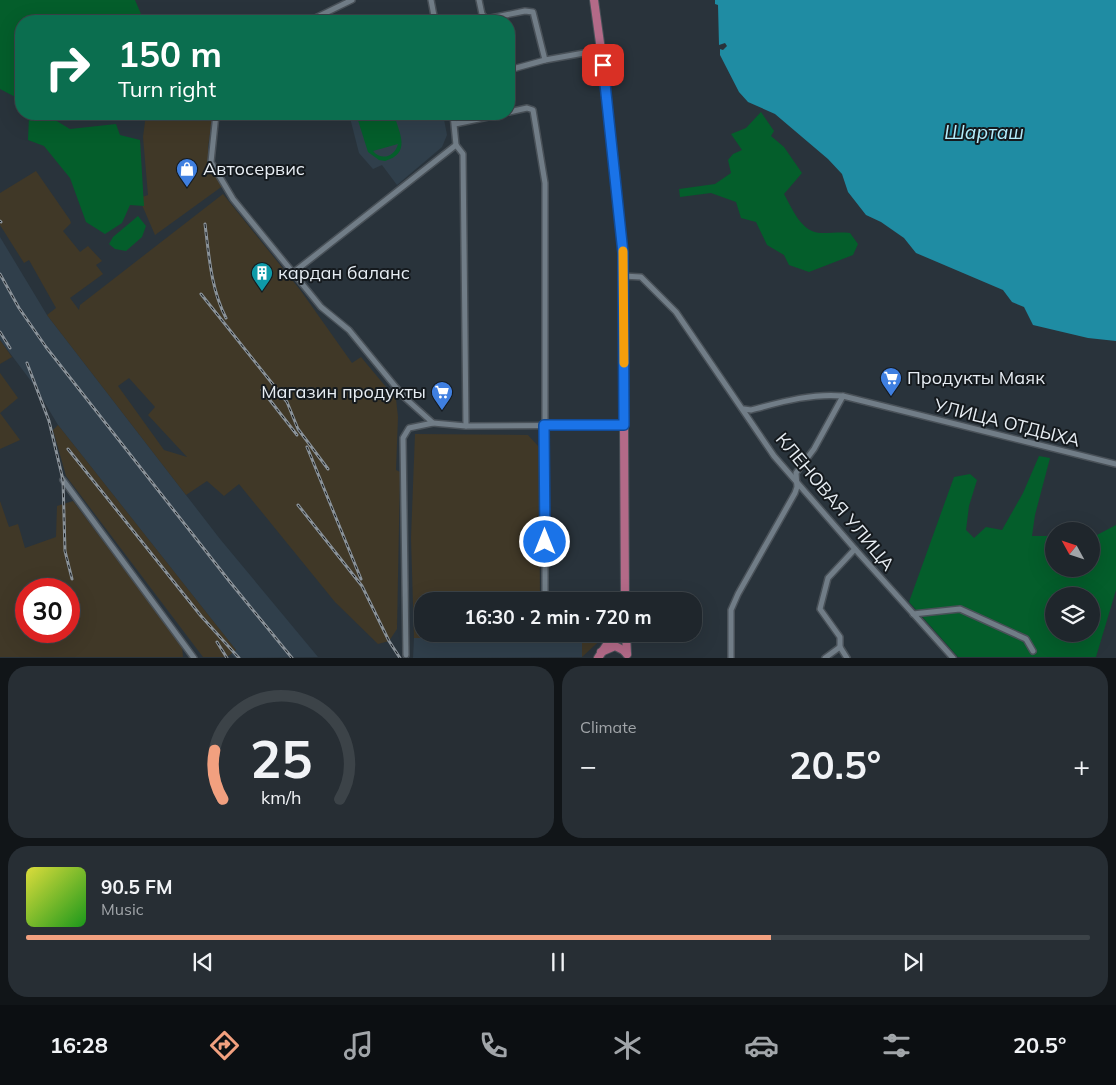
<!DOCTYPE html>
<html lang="en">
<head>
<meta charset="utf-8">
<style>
  :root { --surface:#1f262c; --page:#272e34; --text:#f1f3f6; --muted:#a1a5a9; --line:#3c4348; --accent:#f2a07f }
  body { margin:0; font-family:Mulish,sans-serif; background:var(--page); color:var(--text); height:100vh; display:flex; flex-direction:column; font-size:19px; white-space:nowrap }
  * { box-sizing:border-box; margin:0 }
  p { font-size:16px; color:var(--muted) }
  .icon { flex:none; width:28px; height:28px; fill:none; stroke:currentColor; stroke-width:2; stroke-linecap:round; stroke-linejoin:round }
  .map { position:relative; height:658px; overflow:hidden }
  .sheet { display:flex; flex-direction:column; gap:8px; padding:8px; background:#111518; flex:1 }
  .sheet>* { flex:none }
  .hud { position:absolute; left:15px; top:15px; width:500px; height:105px; border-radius:20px; box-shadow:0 5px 20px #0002,0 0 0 1px var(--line); background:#0b6e4f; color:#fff; overflow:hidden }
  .needle { width:32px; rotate:310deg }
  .fabs { position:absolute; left:1045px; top:522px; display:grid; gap:10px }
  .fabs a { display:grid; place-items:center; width:55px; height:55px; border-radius:50%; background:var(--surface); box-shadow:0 5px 20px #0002,0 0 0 1px var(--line); font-size:25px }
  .speed { position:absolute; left:15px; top:578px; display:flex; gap:10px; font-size:25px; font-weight:700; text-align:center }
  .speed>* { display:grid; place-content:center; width:65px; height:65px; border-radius:50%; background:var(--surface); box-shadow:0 5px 20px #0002,0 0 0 1px var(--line); line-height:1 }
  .speed .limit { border:8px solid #d22; background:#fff; color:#111 }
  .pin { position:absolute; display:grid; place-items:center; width:42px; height:42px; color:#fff; margin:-21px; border-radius:10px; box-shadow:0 2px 8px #0006 }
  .me { position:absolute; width:55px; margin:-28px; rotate:0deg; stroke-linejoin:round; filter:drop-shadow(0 0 4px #0008) }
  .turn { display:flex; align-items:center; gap:18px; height:105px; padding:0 20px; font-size:22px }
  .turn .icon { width:65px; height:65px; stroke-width:2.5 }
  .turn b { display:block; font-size:35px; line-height:42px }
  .big { font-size:38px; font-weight:700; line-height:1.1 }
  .sheet .card { flex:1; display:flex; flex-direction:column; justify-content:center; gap:8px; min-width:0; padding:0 18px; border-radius:20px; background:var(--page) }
  .sheet .dial { align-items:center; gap:0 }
  .dial svg { height:130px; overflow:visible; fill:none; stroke:var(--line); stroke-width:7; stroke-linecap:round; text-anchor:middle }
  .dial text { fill:var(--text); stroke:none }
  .song { display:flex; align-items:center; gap:15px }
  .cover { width:60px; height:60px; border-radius:8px; background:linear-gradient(135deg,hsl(60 70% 55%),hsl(120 70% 35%)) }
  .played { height:5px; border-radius:2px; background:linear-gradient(90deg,var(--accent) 70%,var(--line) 70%) }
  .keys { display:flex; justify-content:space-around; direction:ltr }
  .heat { display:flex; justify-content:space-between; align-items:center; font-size:28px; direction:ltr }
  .sheet .tiles { flex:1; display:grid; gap:8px; grid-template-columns:1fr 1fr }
  .card:last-child { grid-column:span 2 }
  .trip { position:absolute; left:414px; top:592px; width:288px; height:50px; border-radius:20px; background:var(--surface); box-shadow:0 5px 20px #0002,0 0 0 1px var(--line); font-weight:700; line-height:50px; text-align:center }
  .menu { display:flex; height:80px; justify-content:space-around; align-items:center; background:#0c0f12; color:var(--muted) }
  .menu .icon { width:35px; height:35px }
  .menu .active { color:var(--accent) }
  .menu b { font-size:22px; color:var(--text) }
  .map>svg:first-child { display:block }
  .built { fill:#303f4b }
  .industrial { fill:#403827; fill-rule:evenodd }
  .green { fill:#045e2b; fill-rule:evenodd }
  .water { fill:#1f8ca3 }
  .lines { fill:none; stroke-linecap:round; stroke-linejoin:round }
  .street-casing { stroke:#495158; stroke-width:8 }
  .primary-casing { stroke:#495158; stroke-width:10 }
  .street { stroke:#717d87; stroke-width:5 }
  .primary { stroke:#b36a88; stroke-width:8 }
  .rail-casing { stroke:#8a9299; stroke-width:3 }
  .rail { stroke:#151a1e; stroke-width:1; stroke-dasharray:4; stroke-linecap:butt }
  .route-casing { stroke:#114b97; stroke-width:12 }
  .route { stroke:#1a73e8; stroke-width:9 }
  .slow { stroke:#f59e0b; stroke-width:9 }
  .labels { text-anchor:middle; stroke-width:4; stroke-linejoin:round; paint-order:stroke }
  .poi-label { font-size:18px; fill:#e7edf3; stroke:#151a1e; text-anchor:start }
  .street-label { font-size:18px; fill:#e7edf3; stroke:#151a1e }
  .water-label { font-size:19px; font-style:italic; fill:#b4edfc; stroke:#151a1e }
</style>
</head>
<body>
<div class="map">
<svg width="1116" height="658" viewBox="0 0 1116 658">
  <rect width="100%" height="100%" fill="#29333b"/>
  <g class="built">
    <polygon points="349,114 443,114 447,135 442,147 397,185 382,165 373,169 359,153"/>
    <polygon points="0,237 47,315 220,539 318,657 235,658 231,654 236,650 58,425 34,385 0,340"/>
    <polygon points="414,638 582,638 582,657 413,658"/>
  </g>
  <g class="industrial">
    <polygon points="146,114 213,114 208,147 208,162 224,185 155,235 139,198 148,195 143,137"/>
    <path d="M36 171 70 220 71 223 63 231 80 252 88 246 102 261 96 265 103 274 70 298 79 310 80 305 223 194 301 291 352 363 361 357 396 399 398 417 396 470 400 472 397 629 389 641 378 644 335 602 239 484 224 496 207 481 186 495 47 315 56 308 29 260 24 263 0 225V193ZM129 378 155 407 148 415 187 457 164 450 118 386Z"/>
    <polygon points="0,340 12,357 0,364"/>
    <polygon points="0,373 18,398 0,413 20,440 0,449"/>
    <polygon points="58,425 236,650 231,654 235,657 231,654 227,657 203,657 66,476 53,430"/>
    <polygon points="415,434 528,435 539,447 540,601 422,601 422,634 607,634 582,657 582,638 414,638 411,538"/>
    <path d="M0 501 9 527 18 524 25 548 56 537 57 506 73 501 182 646 183 657H0ZM26 589H69V631H26Z"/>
  </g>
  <g class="green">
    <polygon points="0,0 135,0 144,21 21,21 21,100 0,89"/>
    <path d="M761 112 774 131 771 136 784 147 802 173 784 194C793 210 802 234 823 233 833 233 841 232 850 233L858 244 853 255 809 272 789 265 784 255 767 245 756 222 741 218 736 202 711 193 680 197 679 189 715 184 731 173 728 160 733 154 742 150 731 134 746 128Z"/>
    <path d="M356 114H394C399 133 412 153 385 161L379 160 368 152ZM398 144C395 157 381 161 373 151Z"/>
    <polygon points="29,116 50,117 70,129 116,124 120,135 140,140 144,206 130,205 122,223 105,234 86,222 70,178 44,146 28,140"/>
    <polygon points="138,216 146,226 142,237 126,251 115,249 109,244 113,237"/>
    <path d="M1039 456 1050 458 1035 515 1032 536H1054V569H1091V558L1097 552 1091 540 1095 536 1116 525V590L1096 657H958L909 602 954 477 970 474 977 480 969 506 966 530 974 538 986 527 1002 530 1023 493ZM1054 596H1091V634H1054Z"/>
  </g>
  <polygon class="water" points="715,0 1116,0 1116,341 1088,338 1033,325 1024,307 1012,302 1003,290 916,253 904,238 881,222 866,215 848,192 842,174 828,159 775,114 748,102 739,92 720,55 720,49 723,50 727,46 725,43 719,45 718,5 715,4"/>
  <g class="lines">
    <g class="street-casing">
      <g id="street">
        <polyline points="431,0 435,21"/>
        <polyline points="479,0 482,14 486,19 525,11 533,12 545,60"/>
        <polyline points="309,21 352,0"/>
        <polyline points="509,70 545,60 601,50"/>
        <polyline points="509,112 527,108 533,110 545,183 545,601"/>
        <polyline points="216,114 211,162 233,199 321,307 349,330 404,397 433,423 409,428 403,438 406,655"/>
        <polyline points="453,114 456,145 463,154 466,426"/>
        <polyline points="455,124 502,114"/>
        <polyline points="294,272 456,145"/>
        <polyline points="623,276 641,277 676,312 774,456 855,549 953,658"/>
        <path d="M744 409 751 410C781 402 812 393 843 396L1116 464"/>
        <polyline points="433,423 466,426 624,425"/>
        <polyline points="63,480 194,658"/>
        <polyline points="913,614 960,609 1026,639 1033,651"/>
        <polyline points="731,658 731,610 738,594 795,493 797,487 796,473 814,449 843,396"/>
        <polyline points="825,658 840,647"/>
        <polyline points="847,658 840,647 840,637 820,609 828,578 855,549"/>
      </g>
    </g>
    <g class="primary-casing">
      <g id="primary">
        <polyline points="594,0 605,79 623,253 625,601"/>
        <polyline points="626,634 627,654"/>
        <polyline points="601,652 615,646 623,650 627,654"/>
        <polyline points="598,658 614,634"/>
      </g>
    </g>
    <use href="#street" class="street"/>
    <use href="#primary" class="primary"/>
    <g class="rail-casing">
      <g id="rail">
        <polyline points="0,221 1,222"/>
        <path d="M205 224C209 256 211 289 226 318"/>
        <polyline points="0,274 19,308 46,347 230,582 292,658"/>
        <polyline points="201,294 287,402 298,429 328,469"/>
        <polyline points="0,332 10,348"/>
        <polyline points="27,363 49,421 63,480 65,551 72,579"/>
        <polyline points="262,390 297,435"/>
        <polyline points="307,447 361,579"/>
        <polyline points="68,449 201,616 239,658"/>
        <polyline points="298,505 362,586 389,641 400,658"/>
        <polyline points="217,642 227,658"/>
      </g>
    </g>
    <use href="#rail" class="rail"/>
  </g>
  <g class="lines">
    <g class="route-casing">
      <polyline id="route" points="545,542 544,425 624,425 623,253 603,65"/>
    </g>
    <use href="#route" class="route"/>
    <polyline class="slow" points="623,251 624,363"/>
  </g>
  <defs>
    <g id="shop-pin" transform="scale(1.125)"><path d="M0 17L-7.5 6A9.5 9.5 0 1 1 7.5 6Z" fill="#3f7fe0" stroke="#151a1e"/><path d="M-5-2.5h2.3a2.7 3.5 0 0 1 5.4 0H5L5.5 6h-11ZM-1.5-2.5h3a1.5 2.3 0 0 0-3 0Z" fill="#fff"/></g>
    <g id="building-pin" transform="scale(1.125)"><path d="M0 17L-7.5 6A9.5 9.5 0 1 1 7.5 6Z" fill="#0f9aa8" stroke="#151a1e"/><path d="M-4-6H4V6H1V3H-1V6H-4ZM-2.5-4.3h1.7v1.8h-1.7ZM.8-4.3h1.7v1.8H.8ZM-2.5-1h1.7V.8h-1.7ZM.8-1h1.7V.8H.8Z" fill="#fff"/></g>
    <g id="supermarket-pin" transform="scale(1.125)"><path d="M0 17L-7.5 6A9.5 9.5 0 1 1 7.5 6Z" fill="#3f7fe0" stroke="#151a1e"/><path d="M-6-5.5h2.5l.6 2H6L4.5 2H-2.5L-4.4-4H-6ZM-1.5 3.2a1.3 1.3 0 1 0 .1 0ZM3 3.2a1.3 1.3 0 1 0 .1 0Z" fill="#fff"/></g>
  </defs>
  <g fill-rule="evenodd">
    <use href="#shop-pin" x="187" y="169"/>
    <use href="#building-pin" x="262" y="273"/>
    <use href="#supermarket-pin" x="891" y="378"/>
    <use href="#supermarket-pin" x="442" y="392"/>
  </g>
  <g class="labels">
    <g class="poi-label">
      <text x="203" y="175">Автосервис</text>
      <text x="278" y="279">кардан баланс</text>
      <text x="907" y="384">Продукты Маяк</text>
      <text x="426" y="398" text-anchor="end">Магазин продукты</text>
    </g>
    <g class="street-label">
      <text transform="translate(1007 423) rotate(14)" y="6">УЛИЦА ОТДЫХА</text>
      <text transform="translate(835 502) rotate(50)" y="6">КЛЕНОВАЯ УЛИЦА</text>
    </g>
    <g class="water-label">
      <text x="984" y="139">Шарташ</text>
    </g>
  </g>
</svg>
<div class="fabs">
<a><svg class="needle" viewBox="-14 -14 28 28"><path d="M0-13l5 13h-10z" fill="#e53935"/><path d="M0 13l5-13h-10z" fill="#a1a5a9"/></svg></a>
<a><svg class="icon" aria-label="layers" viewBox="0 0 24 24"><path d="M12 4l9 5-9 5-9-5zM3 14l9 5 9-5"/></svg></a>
</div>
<div class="speed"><div class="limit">30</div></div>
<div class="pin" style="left:603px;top:65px;background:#d93025"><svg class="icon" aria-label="arrive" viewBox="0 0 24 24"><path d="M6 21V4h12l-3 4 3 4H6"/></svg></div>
<svg class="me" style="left:545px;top:542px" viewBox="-20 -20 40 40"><circle r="17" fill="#1a73e8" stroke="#fff" stroke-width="3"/><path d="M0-11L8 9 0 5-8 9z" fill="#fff"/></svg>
<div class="trip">16:30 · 2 min · 720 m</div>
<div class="hud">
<div class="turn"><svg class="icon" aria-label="right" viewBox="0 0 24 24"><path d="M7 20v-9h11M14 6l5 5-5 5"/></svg><div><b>150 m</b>Turn right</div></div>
</div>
</div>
<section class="sheet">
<div class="tiles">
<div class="card dial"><svg viewBox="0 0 100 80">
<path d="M14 69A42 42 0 1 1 86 69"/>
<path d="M14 69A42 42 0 0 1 9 39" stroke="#f2a07f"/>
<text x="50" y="56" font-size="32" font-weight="700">25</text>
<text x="50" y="72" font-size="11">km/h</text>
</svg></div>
<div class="card"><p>Climate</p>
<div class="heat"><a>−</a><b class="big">20.5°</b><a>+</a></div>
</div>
<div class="card">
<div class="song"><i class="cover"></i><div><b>90.5 FM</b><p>Music</p></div></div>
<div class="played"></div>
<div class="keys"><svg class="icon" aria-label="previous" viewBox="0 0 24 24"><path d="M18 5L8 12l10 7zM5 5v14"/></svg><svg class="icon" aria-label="pause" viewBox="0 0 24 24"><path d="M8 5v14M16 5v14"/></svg><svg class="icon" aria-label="next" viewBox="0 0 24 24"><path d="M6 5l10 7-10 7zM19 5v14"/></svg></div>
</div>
</div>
</section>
<nav class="menu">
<b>16:28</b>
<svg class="icon active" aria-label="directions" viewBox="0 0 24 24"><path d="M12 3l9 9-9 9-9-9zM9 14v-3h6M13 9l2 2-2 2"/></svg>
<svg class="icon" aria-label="music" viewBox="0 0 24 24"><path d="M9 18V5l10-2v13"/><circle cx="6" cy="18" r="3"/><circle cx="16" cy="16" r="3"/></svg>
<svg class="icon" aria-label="phone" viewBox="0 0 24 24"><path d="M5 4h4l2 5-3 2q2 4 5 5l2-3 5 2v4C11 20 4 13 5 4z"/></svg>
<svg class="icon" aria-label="climate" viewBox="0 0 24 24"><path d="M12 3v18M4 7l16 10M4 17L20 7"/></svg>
<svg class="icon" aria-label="car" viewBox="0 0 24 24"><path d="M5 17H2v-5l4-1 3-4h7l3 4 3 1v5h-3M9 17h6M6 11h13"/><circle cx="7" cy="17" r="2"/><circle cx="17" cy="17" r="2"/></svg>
<svg class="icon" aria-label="filters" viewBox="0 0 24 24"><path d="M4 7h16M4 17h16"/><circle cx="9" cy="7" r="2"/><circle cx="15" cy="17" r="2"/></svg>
<b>20.5°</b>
</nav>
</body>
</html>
